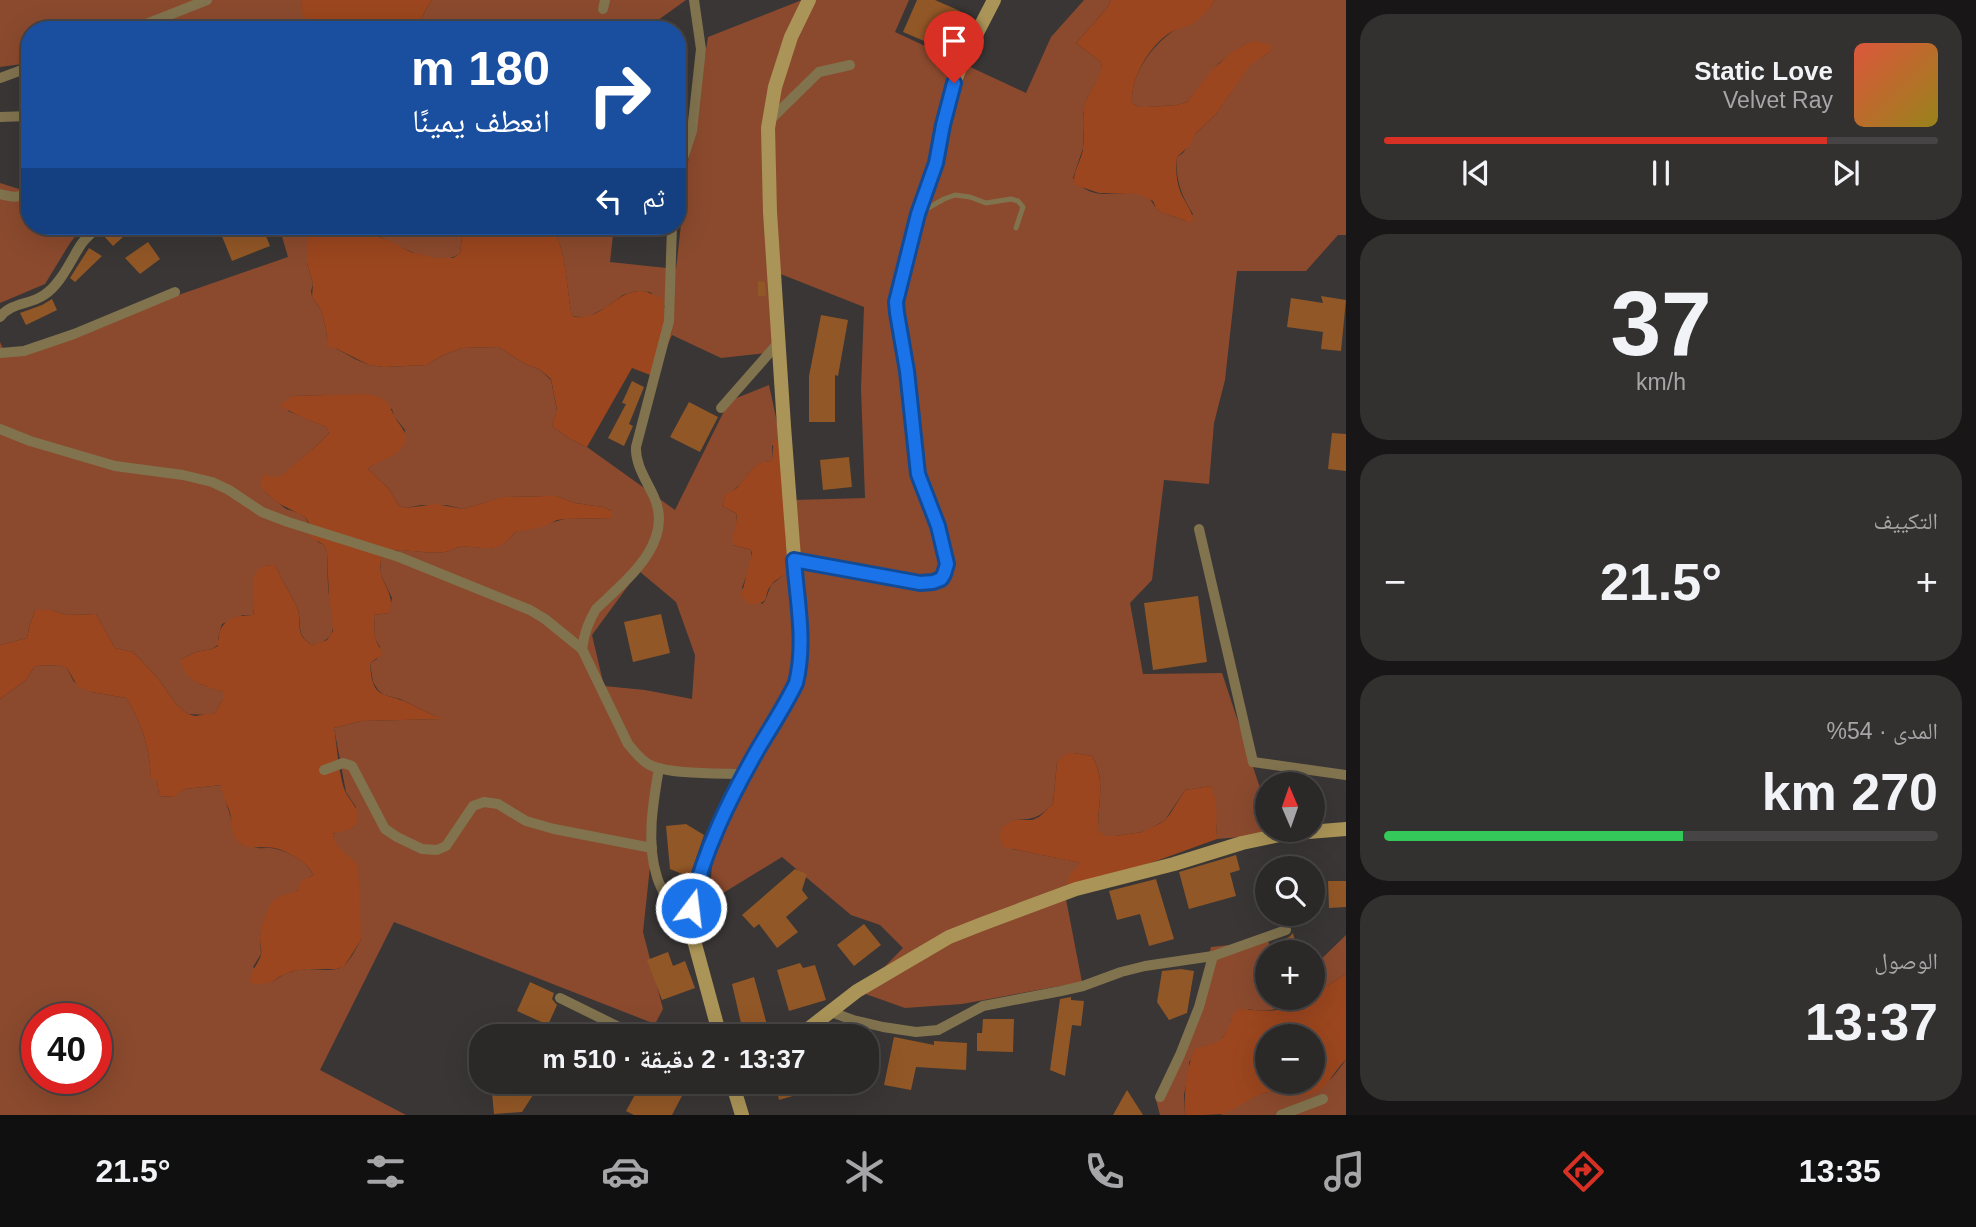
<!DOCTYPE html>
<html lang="ar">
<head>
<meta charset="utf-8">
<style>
  :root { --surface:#2b2828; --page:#333030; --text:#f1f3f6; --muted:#a6a6a8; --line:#474445; --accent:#d93025 }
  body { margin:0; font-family:Arial,"Noto Naskh Arabic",sans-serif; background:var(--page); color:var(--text); direction:rtl; height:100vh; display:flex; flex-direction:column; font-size:26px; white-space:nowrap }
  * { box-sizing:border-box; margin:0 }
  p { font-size:23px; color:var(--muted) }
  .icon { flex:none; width:38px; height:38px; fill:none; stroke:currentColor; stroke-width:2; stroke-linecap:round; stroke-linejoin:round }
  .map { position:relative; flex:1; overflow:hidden; direction:ltr }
  .drawer { display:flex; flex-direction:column; gap:14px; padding:14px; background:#181616; width:630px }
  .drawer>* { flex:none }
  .hud { position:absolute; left:21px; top:21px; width:665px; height:214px; border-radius:28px; box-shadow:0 7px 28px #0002,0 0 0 2px var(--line); direction:rtl; background:#1a4fa0; color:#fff; overflow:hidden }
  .needle { width:46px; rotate:358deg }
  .buttons { position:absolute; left:1255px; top:772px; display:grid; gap:14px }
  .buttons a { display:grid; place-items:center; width:70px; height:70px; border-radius:50%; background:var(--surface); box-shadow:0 7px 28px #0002,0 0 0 2px var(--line); font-size:35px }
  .speed { position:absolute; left:21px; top:1003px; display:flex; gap:14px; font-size:35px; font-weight:700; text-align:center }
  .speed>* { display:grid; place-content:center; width:91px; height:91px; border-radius:50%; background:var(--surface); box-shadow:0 7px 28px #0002,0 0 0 2px var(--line); line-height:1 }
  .speed .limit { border:10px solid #d22; background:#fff; color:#111 }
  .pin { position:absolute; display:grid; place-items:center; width:60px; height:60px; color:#fff; margin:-72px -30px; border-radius:50% 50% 50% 0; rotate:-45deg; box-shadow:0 0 7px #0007 }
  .pin .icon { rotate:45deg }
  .me { position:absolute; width:77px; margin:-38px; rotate:15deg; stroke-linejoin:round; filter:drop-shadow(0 0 5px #0008) }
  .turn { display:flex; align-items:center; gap:24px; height:147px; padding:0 21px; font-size:32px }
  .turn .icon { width:91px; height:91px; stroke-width:2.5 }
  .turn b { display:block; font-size:49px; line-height:60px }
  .then { display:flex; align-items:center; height:66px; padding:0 21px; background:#0003; gap:14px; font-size:26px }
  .big { font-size:52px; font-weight:700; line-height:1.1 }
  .drawer .tile { flex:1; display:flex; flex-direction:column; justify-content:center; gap:10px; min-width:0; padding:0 24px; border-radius:28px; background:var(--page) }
  .drawer .dial { align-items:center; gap:0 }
  .dial b { font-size:91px; line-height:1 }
  .song { display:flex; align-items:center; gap:21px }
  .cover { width:84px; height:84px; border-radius:10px; background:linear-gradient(135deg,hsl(10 70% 55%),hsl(50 70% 35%)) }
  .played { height:7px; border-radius:4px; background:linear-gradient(90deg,var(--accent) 80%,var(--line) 80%) }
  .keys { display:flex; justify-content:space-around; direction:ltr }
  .heat { display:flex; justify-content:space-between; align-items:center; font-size:38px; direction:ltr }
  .charge { height:10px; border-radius:5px; background:linear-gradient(90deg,#34c759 54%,var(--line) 0) }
  .trip { position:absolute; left:469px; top:1024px; width:410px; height:70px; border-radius:28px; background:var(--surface); box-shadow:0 7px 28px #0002,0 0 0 2px var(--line); font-weight:700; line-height:70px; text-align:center; direction:rtl }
  .menu { display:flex; height:112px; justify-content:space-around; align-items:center; background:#111010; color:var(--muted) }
  .menu .icon { width:49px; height:49px }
  .menu .active { color:var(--accent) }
  .menu b { font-size:32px; color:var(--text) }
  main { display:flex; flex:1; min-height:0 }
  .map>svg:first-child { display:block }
  .green { fill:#8b4a2e; fill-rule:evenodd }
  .forest { fill:#9b461e; fill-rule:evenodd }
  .building { fill:#925726 }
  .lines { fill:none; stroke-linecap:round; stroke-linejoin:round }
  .lane { stroke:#81734e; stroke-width:5 }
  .street { stroke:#81734e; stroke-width:10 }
  .secondary { stroke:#ab9457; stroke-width:14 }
  .route-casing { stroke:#114b97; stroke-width:18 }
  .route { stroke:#1a73e8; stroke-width:12 }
</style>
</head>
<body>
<main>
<section class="drawer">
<div class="tile">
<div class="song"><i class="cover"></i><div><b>Static Love</b><p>Velvet Ray</p></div></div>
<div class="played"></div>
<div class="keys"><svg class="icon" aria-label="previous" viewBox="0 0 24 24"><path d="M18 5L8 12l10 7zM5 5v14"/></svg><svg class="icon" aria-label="pause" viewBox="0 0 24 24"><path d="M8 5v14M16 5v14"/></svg><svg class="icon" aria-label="next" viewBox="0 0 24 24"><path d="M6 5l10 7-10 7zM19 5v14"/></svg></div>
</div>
<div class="tile dial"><b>37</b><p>km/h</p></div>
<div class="tile"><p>التكييف</p>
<div class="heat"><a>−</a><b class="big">21.5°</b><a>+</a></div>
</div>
<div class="tile"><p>المدى · 54%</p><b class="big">270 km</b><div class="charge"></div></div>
<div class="tile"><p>الوصول</p><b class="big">13:37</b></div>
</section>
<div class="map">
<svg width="1346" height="1115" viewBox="0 0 1346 1115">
  <rect width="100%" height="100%" fill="#393635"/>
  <g class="green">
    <path d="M0 0H302C301 18 308 19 320 30H129L127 25 116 30H30V63L0 67Z"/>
    <polygon points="432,0 686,0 654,23 605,25 603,30 417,30 426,9"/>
    <path d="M802 0H909L895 32 1026 93 1051 37 1084 0H1111L1107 8 1076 43 1102 63 1101 73 1087 98 1083 114V148L1073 178C1076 181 1081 187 1085 189 1102 199 1122 190 1140 194 1153 197 1152 206 1160 211 1168 215 1178 218 1186 221L1193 214C1181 196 1175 178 1177 157L1183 153 1196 133 1216 114 1250 64 1270 52 1246 44 1219 63 1187 102 1177 105 1148 107H1140L1132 103C1131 71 1154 43 1180 26 1192 19 1208 12 1215 0H1346V235H1338L1306 271H1237L1225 380 1214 423 1209 484 1164 480 1152 580 1130 603 1143 674 1222 673 1267 809V830H1274L1275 834 1217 839V830L1211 786 1185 790 1165 820 1150 829 1142 832 1115 836H1107L1098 832C1097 803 1107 782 1092 756L1074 753 1057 762 1053 804C1038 818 1035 819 1014 820L1012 849 1082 863 1065 894 1082 982 962 1004 905 1008 860 992 903 948 880 925 851 915 782 857 710 901 713 839 738 778 660 773 643 932 663 1009 655 1024 394 922 320 1070 406 1115H0V699L26 680 35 666 60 665 67 668 74 682 92 692 126 698C140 717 152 754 150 777L157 779 159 796 173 797 185 789 222 785C227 806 232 825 241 844 247 845 253 847 258 848 264 849 270 847 276 849 289 852 308 862 313 875 306 878 305 882 300 888 294 894 286 896 277 898L260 936 261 954 253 967 272 982C283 974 295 969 308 969 318 969 333 972 342 967 350 962 356 948 361 940L339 849 334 842 333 834 353 827 356 807 346 792 334 728 361 721 441 719 400 699 384 695 378 690 373 682 370 663 377 659 380 647 375 639 374 615 389 613 392 598 380 573 381 558C396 546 405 551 423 552 429 553 438 553 445 552 450 551 454 548 460 547 484 545 496 556 515 532L565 519 611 518 612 511 603 507 575 503 556 496H546L504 497 463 509 446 505H421L406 508 399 506 389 489 368 469C379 458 391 460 403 446L405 430 394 416 392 409 334 395 292 396 288 411 326 427 329 433 317 445 281 477H272L265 492 286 509 299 513 305 517 318 542 324 545 327 552C328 566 327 582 329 596 330 608 337 623 331 634 327 641 320 643 312 645 293 633 304 621 296 605 289 592 281 578 275 565 246 563 258 595 253 615H243L222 624 218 638V645L212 649 196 652 181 659 200 684 223 692V699L215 713 207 715 188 714 176 704 157 677 133 652 115 648 96 614 68 615 51 610H35L30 624 27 638 0 645V342L6 355 288 257 279 226H313L311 230 307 263 313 284 311 291 312 297 321 310 326 330 327 339 335 348 355 359 369 365 384 367 427 365 441 356 462 348 499 347 525 364 539 369 551 380 557 411 552 426 570 439 587 447 675 510 729 401 769 385 780 436 772 446 773 459 771 461C750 463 749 479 735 489 732 492 729 493 725 496L722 506 736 513 737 522 733 545 751 550C753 563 746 576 742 588L762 604 765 601 771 585 786 573V544L794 500 865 498 861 389 864 307 773 271 775 352 721 358 672 335 665 306 650 292 636 291 623 295 605 308 586 318 572 316C567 295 566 239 549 226H614L610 262 676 269 688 162 708 37ZM639 571 676 602 695 655 692 699 645 690 604 686 592 635ZM37 1018H96V1078H37Z"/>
    <polygon points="0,183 19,189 30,185 30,226 83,226 70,243 45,284 0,303"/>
    <path d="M349 226H455L461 229 462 237 460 253C438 271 397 244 376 235 367 231 358 230 349 226Z"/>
    <polygon points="1346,935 1346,974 1313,994 1313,967"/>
    <path d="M1268 941 1273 952H1267V998H1306C1286 1006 1270 1014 1249 1009L1231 1020 1230 1028 1219 1042 1203 1047 1189 1062V1070L1184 1095 1185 1115H1160L1156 1100 1183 1048 1211 947Z"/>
    <polygon points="1346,1060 1346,1115 1221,1115 1249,1097 1272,1091 1310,1094 1332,1078"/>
  </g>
  <g class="forest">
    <polygon points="302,0 432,0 426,9 417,30 320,30 303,16 301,9"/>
    <path d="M1111 0H1215C1210 8 1201 19 1192 24 1186 27 1177 28 1171 32 1149 46 1131 77 1132 103L1140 107H1148L1177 105 1187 102 1212 70 1231 53 1246 44 1254 41 1271 45 1270 52 1250 65 1216 114 1196 133 1189 146 1177 157C1175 172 1177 188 1185 201 1189 209 1193 213 1193 222L1186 221 1161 212 1156 208 1153 201 1138 194 1099 193 1075 185C1071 173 1082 161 1083 148 1085 131 1080 115 1087 98 1093 86 1101 76 1102 63L1076 43 1107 8Z"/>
    <path d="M313 226H349L390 241 411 252 436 258H453L460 253 462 237 461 229 455 226H549C566 238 567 295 572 316 599 324 615 291 640 291 649 291 654 296 662 298L672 335 653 376 632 368 587 447 570 439 552 426 557 410 551 379 539 369 525 364 499 347 462 348 441 356 427 365 384 367 369 365 335 348 328 347 326 330 321 310 312 297 313 284 307 263V239Z"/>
    <path d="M364 394C371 395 380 396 385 401 390 405 391 410 394 415 400 428 413 435 401 449 392 460 378 459 368 469L389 489 399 506 406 508 436 504 463 509 503 497 546 496H556L575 503 603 507 612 511V518L565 519 557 520 542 527 515 532C495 557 485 545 460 547 454 548 450 551 445 552 438 553 429 553 423 552 405 552 396 545 381 558 381 564 379 570 381 575 386 588 395 599 389 613L374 615 375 639 383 654 370 663C371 672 371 683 377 690 383 696 390 696 398 699 413 704 428 714 443 719L361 721 334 728C337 745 339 779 346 793 351 802 361 810 357 822 354 830 339 832 333 834 335 850 350 854 358 866L361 940 347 962 343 967 336 969H307L293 971 279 977 272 982 255 985 250 981C251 969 258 965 261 955 262 950 260 944 260 938 261 928 268 902 277 898 284 894 291 894 298 890L300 882 313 875C309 863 290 853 278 849 266 845 244 852 236 839 232 834 232 824 231 818 230 807 222 797 221 785L185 789 174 797 159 796 157 780 150 778C152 754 140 717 126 698L92 692 78 687 67 668 59 665 35 666 26 680 0 699V645L27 638 30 624 35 610H51L68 615 96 614 115 648 133 652 157 677 176 704 188 714 195 716 215 713 223 699V692C205 686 182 681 181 659L196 652 212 649 218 646C218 620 231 616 253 615 258 597 242 563 275 565 281 578 289 592 296 605 304 621 292 633 312 645L327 640 333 631 332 615 329 599 327 552 324 545 311 537 309 523 305 517 278 503 265 492 260 483 264 474 272 477 281 476 317 445 329 433 326 427 299 416 280 406 292 396Z"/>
    <path d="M780 436 786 544V573C782 577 776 579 772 584 761 597 774 603 750 604L741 597 752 553 751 550 733 545C731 534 739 525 736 513L722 506 725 495 737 488 755 466 763 462 771 461 773 458V442Z"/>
    <path d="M1074 753 1092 756C1107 783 1097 803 1098 831L1107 836H1115L1142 832 1159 824 1165 820 1170 814 1185 790 1211 786 1216 801 1217 839 1065 894 1070 874 1081 863 1003 847 1000 837 1001 828 1014 820H1032L1039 817 1053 804 1057 762 1066 754Z"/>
    <path d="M1346 974V1060C1334 1070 1329 1088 1311 1094 1298 1098 1285 1089 1273 1091 1251 1095 1242 1106 1223 1114 1213 1115 1196 1115 1185 1115 1184 1094 1186 1068 1195 1049 1225 1040 1222 1043 1234 1013L1240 1009C1254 1009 1266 1013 1280 1009 1292 1006 1300 998 1312 998L1313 994ZM1312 1036V1082H1267V1036Z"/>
  </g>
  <g class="building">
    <polygon points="917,0 935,0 960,11 943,49 903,32"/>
    <polygon points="108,226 135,226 113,246 102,234"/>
    <polygon points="227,226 262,226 270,246 232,261 219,229"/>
    <polygon points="148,242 160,259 140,274 125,258"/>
    <polygon points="89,248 102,256 75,282 70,278"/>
    <polygon points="758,281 765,282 766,296 758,296"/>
    <polygon points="1321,296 1346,300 1341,351 1321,349 1323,332 1287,327 1291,298 1323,303"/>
    <polygon points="52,299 57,310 26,325 20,313 42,305"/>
    <polygon points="821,315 848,320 838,376 835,375 835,422 809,422 809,376"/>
    <polygon points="632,381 644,387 629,424 633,426 624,446 608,438 626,404 622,403"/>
    <polygon points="689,402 718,417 700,452 670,437"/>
    <polygon points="1332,433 1346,434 1346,471 1328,469"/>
    <polygon points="849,457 852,487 823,490 820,460"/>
    <polygon points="1198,596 1207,662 1153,670 1144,603"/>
    <polygon points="661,614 670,653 633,662 624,622"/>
    <polygon points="686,824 704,835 691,873 687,876 670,869 666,826"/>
    <polygon points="1236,855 1240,870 1230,873 1236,896 1189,909 1179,872"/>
    <polygon points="795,869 807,874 802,890 808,898 786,917 798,932 777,948 759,924 754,928 742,915"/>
    <polygon points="1156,879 1174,939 1149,946 1140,914 1117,920 1109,891"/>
    <polygon points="1328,881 1346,881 1346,907 1329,908"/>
    <polygon points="864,924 881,945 854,966 837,945"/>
    <polygon points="1293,933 1297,949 1279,952 1280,941 1289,937"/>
    <polygon points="668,952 673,966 685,961 695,988 662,1000 647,960"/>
    <polygon points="800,963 803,968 815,965 826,1000 789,1011 777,970"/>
    <polygon points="1181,969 1194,971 1187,1013 1169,1020 1157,1002 1162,971"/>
    <polygon points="754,977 770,1036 744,1036 732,984"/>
    <polygon points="530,982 554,993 552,999 557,1005 548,1025 517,1011"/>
    <polygon points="1071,997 1071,1000 1084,1001 1081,1026 1072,1025 1065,1076 1050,1070 1060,999"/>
    <polygon points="983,1019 1014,1019 1013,1052 977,1051 977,1033 982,1033"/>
    <polygon points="894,1037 934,1045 934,1041 967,1043 966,1070 916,1067 911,1090 884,1085"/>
    <polygon points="491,1082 513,1082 533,1095 522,1112 494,1114"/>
    <polygon points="642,1082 674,1082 686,1088 672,1115 634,1115 626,1111"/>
    <polygon points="775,1082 813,1082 810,1091 779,1100"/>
    <polygon points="1127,1090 1143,1115 1113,1115"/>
  </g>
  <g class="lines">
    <polyline class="lane" points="921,212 944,199 955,195 970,197 986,203 1011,199 1018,201 1023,207 1016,228"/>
    <g class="street">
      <polyline points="603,9 605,0"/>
      <polyline points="131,30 207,0"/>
      <polyline points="0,78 30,67"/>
      <polyline points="0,117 30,116"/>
      <polyline points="769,121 819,72 850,65"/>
      <polyline points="677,177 692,131 701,49 694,0"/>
      <path d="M0 194C11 197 20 199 30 191"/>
      <path d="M0 317C11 302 30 305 44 295 60 285 70 262 80 246 85 238 93 232 99 226"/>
      <polyline points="0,353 24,351 74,334 175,292"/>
      <polyline points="721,408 779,342"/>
      <path d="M0 429 30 441 115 466 183 475 212 482 229 490 262 512 288 522 399 557 530 610 545 619 582 649 628 744C634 751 640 759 648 764 668 775 720 773 744 774"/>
      <polyline points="1199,529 1253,762 1346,775"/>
      <path d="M582 649C584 634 588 622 596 609 625 581 675 543 654 497 647 481 635 465 636 447L669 321 672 226"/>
      <path d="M659 768C653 803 646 843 657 877 663 897 679 915 692 932"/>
      <polyline points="324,770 343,763 352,766 385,829 397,837 422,849 437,850 446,846 473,806 484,802 498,804 526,821 554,829 652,848"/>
      <polyline points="1213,956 1286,930"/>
      <polyline points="560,998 637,1036"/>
      <polyline points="831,1012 853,1020 883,1027 916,1032 938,1030 983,1006 1061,991 1083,986 1121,972 1145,966 1213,956 1199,1007 1180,1055 1160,1097"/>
      <polyline points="1281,1115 1323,1099"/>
    </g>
    <g class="secondary">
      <polyline points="794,560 920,583 933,582 941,579 944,574 947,564 938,526 918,474 907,371 896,302 923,196 936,163 943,125 954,83 963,60 994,0"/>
      <polyline points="720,1036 692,933 691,908 695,890 713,839 744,774 796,683 799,669 800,637 784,426 770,212 768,128 775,87 791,37 809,0"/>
      <polyline points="799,1036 857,991 949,937 982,924 1076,889 1174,864 1242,843 1284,834 1346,829"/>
      <polyline points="732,1082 742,1115"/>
    </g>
  </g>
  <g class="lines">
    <g class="route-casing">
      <path id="route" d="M691 908C703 852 730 798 758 749 771 727 785 706 796 683 806 643 797 600 794 560L920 583 933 582 941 579 944 574 947 564 938 526 918 474 907 371 897 313 896 302 918 214 936 163 943 125 954 83"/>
    </g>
    <use href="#route" class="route"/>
  </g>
</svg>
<div class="buttons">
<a><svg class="needle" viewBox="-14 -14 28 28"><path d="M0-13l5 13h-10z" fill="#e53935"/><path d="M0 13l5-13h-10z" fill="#a6a6a8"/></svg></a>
<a><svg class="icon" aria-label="search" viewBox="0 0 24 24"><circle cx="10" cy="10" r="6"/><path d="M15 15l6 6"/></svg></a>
<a>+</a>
<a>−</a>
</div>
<div class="speed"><div class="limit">40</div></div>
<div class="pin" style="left:954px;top:83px;background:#d93025"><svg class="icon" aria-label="arrive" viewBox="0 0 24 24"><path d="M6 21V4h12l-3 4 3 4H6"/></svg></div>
<svg class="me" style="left:691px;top:908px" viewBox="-20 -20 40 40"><circle r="17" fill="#1a73e8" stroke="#fff" stroke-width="3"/><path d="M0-11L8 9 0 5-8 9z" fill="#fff"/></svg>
<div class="trip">13:37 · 2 دقيقة · 510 m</div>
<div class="hud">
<div class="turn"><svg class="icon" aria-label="right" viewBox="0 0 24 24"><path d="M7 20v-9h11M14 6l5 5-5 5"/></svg><div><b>180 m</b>انعطف يمينًا</div></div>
<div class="then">ثم<svg class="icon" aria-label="left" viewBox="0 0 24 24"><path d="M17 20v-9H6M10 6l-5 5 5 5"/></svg></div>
</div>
</div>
</main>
<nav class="menu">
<b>13:35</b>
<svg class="icon active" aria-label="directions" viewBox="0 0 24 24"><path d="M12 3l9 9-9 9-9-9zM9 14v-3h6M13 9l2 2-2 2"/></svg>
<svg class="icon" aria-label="music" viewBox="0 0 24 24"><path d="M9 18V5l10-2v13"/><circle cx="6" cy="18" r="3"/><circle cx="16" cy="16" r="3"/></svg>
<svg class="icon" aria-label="phone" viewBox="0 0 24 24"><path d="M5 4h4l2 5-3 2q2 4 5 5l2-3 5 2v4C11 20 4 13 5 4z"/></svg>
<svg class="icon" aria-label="climate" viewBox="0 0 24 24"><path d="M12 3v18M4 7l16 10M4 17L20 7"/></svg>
<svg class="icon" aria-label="car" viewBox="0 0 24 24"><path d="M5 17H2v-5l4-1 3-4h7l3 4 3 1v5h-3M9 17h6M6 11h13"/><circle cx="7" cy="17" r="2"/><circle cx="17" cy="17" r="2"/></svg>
<svg class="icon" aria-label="filters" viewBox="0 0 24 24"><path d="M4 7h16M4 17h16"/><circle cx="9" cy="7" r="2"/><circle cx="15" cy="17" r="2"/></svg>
<b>21.5°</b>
</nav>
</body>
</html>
